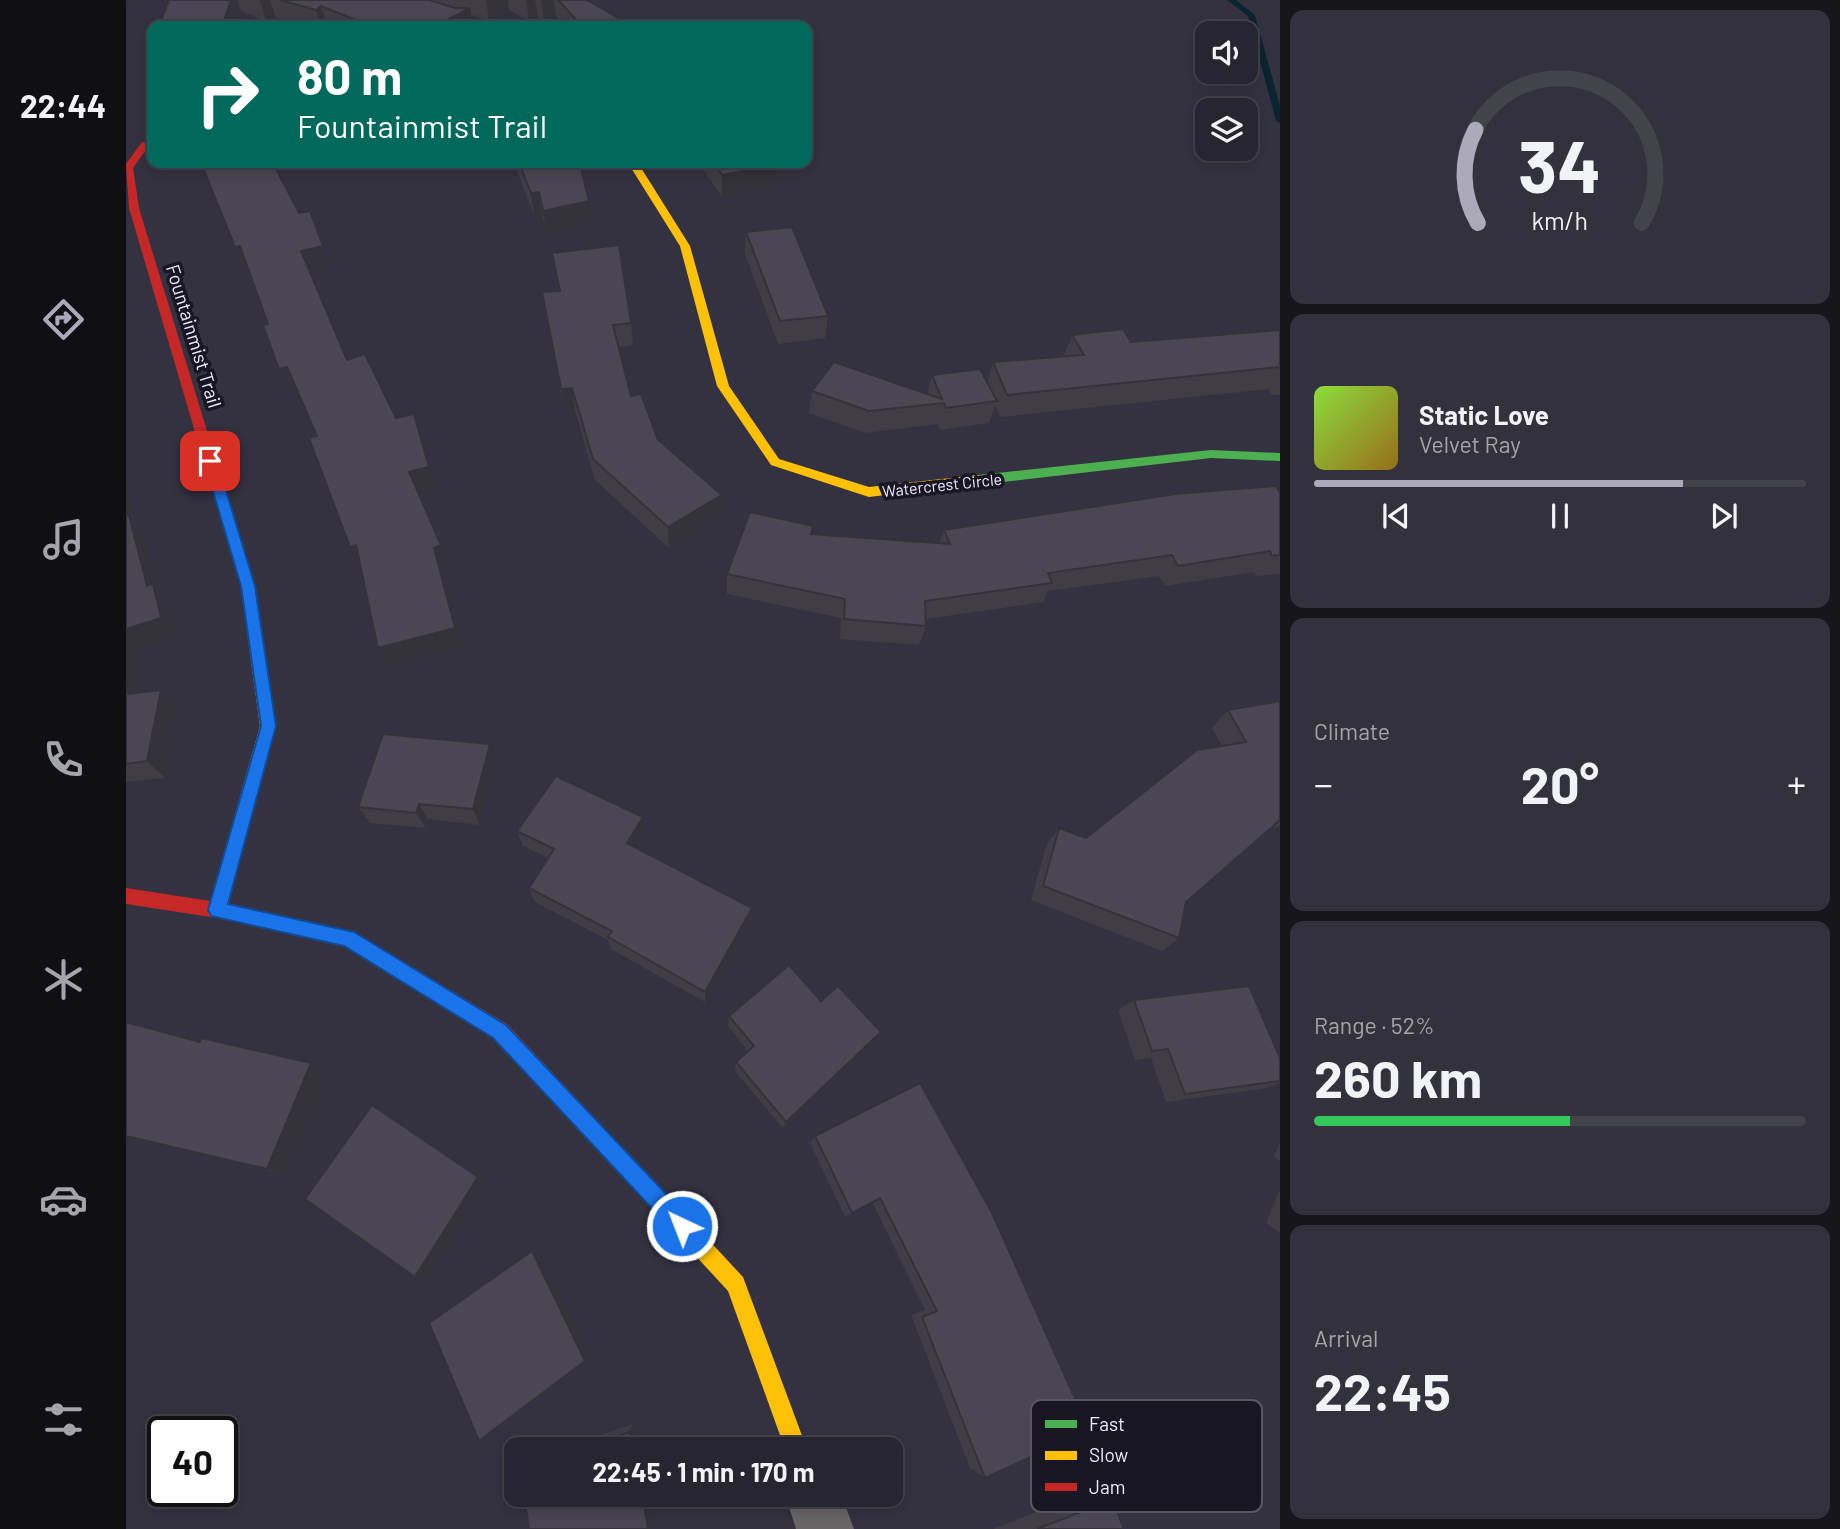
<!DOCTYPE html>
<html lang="en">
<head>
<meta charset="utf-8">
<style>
  :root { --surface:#272630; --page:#33323c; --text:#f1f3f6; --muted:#a4a5ab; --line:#43434c; --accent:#acaaba }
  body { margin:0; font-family:Barlow,sans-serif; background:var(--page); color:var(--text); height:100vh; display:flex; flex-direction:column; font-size:26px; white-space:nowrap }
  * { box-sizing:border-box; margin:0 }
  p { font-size:23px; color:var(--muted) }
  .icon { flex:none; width:38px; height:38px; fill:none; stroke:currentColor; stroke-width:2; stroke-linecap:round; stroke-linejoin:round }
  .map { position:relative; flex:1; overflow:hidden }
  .sheet { display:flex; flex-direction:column; gap:10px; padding:10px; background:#15151a; width:560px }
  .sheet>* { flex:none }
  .top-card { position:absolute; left:21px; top:21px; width:665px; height:147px; border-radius:14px; box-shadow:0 4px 18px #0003,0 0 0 2px var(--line); background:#00695c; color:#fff; overflow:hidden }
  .tools { position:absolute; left:1069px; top:21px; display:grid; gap:14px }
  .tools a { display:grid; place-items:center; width:63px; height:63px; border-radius:14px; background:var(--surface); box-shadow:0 4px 18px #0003,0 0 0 2px var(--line); font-size:35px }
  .speed { position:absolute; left:21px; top:1416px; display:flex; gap:14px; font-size:35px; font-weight:700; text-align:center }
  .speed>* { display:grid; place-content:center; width:91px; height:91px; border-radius:50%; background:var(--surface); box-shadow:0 4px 18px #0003,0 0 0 2px var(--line); line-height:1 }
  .speed .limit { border:4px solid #111; border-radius:10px; background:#fff; color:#111 }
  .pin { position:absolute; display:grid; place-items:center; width:60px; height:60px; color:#fff; margin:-30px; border-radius:14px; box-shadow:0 4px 10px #0006 }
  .me { position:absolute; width:77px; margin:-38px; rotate:317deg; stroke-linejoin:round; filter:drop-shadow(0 0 5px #0008) }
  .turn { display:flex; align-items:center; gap:24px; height:147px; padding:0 35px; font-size:32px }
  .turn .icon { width:91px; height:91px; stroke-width:2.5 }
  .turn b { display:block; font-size:49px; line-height:60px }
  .big { font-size:52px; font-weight:700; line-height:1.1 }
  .sheet .tile { flex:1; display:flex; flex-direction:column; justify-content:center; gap:10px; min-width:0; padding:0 24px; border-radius:14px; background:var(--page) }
  .sheet .dial { align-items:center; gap:0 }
  .dial svg { height:182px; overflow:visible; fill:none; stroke:var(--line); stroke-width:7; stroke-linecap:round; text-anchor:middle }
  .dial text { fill:var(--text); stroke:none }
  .song { display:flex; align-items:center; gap:21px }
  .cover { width:84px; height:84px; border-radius:10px; background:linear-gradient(135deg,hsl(90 70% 55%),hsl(40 70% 35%)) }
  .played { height:7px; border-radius:4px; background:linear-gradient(90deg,var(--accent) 75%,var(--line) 75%) }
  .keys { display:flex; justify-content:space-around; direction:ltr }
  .heat { display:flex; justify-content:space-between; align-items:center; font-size:38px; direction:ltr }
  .charge { height:10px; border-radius:5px; background:linear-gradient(90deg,#34c759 52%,var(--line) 0) }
  .trip { position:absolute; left:378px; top:1437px; width:399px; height:70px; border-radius:14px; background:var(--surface); box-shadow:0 4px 18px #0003,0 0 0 2px var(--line); font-weight:700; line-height:70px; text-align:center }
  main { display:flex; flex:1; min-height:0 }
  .tab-bar { display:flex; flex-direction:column; width:126px; justify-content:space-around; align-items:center; background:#100f13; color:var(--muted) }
  .tab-bar .icon { width:49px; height:49px }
  .tab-bar .current { color:var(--accent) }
  .tab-bar b { font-size:32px; color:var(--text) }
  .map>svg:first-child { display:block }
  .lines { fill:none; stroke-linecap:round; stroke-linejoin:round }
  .stream { fill:#0c2431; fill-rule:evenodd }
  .street { fill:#6a6667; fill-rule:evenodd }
  .fast { fill:#4caf50; fill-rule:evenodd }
  .slow { fill:#ffc107; fill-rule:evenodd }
  .jam { fill:#c62828; fill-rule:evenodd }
  .wall { fill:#403d47 }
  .shaded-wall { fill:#34323a }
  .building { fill:#4a4753; stroke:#34323a; stroke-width:2 }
  .route { fill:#1a73e8; stroke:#114b97; stroke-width:2 }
  .labels { text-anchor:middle; stroke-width:7; stroke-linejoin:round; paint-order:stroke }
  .far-street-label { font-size:16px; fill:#ecebfc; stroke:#181622 }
  .street-label { font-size:19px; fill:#ecebfc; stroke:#181622 }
  .key { fill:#181622; stroke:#585663; stroke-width:2 }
  .key-label { font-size:19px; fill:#ecebfc }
</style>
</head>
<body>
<main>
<nav class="tab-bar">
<b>22:44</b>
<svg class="icon current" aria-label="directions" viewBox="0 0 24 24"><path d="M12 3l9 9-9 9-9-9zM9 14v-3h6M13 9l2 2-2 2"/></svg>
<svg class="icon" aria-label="music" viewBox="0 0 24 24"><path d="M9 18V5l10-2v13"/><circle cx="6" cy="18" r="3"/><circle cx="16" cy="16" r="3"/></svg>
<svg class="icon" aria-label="phone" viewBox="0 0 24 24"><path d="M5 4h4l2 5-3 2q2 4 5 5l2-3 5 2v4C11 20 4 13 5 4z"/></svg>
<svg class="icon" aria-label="climate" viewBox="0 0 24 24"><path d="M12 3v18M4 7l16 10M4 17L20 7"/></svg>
<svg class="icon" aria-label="car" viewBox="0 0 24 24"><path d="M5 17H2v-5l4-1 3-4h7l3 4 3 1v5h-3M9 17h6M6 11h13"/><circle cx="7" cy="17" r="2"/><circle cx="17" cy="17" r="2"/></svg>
<svg class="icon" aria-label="filters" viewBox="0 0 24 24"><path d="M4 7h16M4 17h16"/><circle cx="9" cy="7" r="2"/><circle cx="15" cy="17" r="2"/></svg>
</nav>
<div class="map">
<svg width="1154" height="1529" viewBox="0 0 1154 1529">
  <rect width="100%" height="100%" fill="#343240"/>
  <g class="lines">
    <polygon class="stream" points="1101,0 1110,0 1129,15 1154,106 1154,123 1150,121 1122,16"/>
    <polygon class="street" points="659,1494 715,1494 728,1529 670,1529"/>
    <polygon class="fast" points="1085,450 1154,453 1154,461 1085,458 852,485 846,480 852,475"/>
    <g class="slow">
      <polygon points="502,163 512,163 564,246 603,386 653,459 743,487 852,475 857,477 857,483 743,497 645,465 591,386 554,246"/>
      <polygon points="122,583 129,588 150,726 100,910 97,916 91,918 85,916 82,910 134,726 115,588"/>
      <polygon points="491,1146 498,1149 617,1277 681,1449 659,1449 602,1291 484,1163 481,1156 484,1149"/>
    </g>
    <g class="jam">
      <polygon points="265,0 277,0 358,26 346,26"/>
      <polygon points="16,142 24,144 7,168 13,208 129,588 122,593 115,588 3,208 0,164"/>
      <polygon points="0,888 91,902 228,932 381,1024 498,1149 501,1156 498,1163 491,1166 484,1163 367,1038 219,946 91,918 0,904"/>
    </g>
  </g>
  <g class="wall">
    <polygon points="43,0 461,0 506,26 439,26 430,16 418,21 412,17 403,21 383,10 363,21 346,15 348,26 181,26 150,18 141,22 115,11 111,26 33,26"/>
    <polygon points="388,163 453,163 465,223 420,232 416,213 408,215"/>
    <polygon points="573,163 652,163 651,185 596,197"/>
    <polygon points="620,232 702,316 699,338 652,344 619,254"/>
    <polygon points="426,253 505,323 507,345 493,347 505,396 532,440 596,495 595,516 543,548 469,480 449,410 438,411 416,292 433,291"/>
    <polygon points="1154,330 1154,395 1145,395 1143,389 874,417 869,405 863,423 814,430 812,424 739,433 683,413 686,391 801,394 806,375 861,383 867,362 938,356 946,335 1005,342"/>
    <polygon points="0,471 1,472 7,520 19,536 33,591 43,604 51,637 7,651 15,692 52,708 39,778 0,782"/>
    <polygon points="1154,493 1154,574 1130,576 1128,572 1039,586 1033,576 922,591 917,602 800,619 800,626 793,645 714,639 715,618 601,594 601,574 687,526 686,534 813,543 818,530"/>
    <polygon points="1154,701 1154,826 1146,828 1060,902 1053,938 1036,951 905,900 921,843 933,828 960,838 1096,746 1086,728 1102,710"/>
    <polygon points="371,761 354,825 302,819 300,828 244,823 232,807"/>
    <polygon points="517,817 519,833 510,848 626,908 624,921 579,1002 485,949 482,940 409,902 403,888 422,858 397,846 391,831"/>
    <polygon points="1008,1000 1154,1058 1154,1083 1141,1088 1040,1102 1025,1058 1009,1060 992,1010"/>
    <polygon points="695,1001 755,1032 749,1042 657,1128 608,1070 610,1062 622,1051 602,1026 603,1016"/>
    <polygon points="0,1022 74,1042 203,1073 161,1175 0,1136"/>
    <polygon points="794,1083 859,1478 844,1468 785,1315 799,1310 746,1202 719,1217 684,1143 689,1136"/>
    <polygon points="1154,1143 1154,1161 1148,1157"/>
    <polygon points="1154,1189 1154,1233 1140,1223"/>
    <polygon points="507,1424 512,1449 434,1449"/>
    <polygon points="967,1490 986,1500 998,1529 867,1529"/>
  </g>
  <g class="shaded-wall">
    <polygon points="0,0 16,0 0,6"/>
    <polygon points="105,0 111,0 115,11 111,26 96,26"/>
    <polygon points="137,0 144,0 150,18 141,22 134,1"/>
    <polygon points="360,0 382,0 383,10 363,21"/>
    <polygon points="400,0 409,0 412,17 403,21"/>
    <polygon points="415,0 428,0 430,16 418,21"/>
    <polygon points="195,6 201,26 195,26 190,10"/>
    <polygon points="344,8 348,26 315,26 315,23"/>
    <polygon points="652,164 651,185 596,197 596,175"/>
    <polygon points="413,192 416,213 408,215 405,193"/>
    <polygon points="463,201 465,223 420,232 417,211"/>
    <polygon points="114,246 124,268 119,269 109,247"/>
    <polygon points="197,246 205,268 184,273 175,251"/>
    <polygon points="161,367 171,389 163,391 153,369"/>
    <polygon points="446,388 449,410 438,411 435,389"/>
    <polygon points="288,414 310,489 290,494 283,472"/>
    <polygon points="0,471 1,472 7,520 19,536 33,591 43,604 51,637 7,651 19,712 2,694 0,685 0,629 21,586 0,527"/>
    <polygon points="596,495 595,516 543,548 542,527"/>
    <polygon points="230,545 240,566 234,567 224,547"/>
    <polygon points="315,545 322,566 315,568 337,647 262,667 252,648 308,548"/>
    <polygon points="35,690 52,708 39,778 21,761"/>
    <polygon points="364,744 371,761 354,825 347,809"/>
    <polygon points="293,804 302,819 300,828 290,813"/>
    <polygon points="517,817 519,833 504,858 501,843"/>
    <polygon points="626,908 624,921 579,1002 579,992"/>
    <polygon points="755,1032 749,1042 657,1128 660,1122"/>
    <polygon points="185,1063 203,1073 161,1175 141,1169"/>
    <polygon points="246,1105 258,1112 361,1181 301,1277 289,1277"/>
    <polygon points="406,1251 413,1253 464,1357 353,1441"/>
    <polygon points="507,1424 512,1449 507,1449 503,1432"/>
    <polygon points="516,1494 521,1494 528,1529 522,1529"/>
  </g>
  <g class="building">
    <polygon points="43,0 105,0 96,26 33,26"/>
    <polygon points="154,0 303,0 329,8 344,8 315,23 320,26 244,26 195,6 190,10"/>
    <polygon points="432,0 461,0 506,26 456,26"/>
    <polygon points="75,163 147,163 173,213 184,211 197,246 175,251 221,360 239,354 270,418 288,414 303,467 283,472 315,545 308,548 329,628 252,648 230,545 224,547 183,438 191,436 161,367 153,369 137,325 142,324 114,246 109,247"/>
    <polygon points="393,163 453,163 454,164 463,201 417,211 413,192 405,193"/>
    <polygon points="588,163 652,163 652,164 596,175"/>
    <polygon points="666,227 702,316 654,321 620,232"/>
    <polygon points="493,245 505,323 487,325 505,396 515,394 532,440 596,495 542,527 467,459 446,388 435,389 416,292 434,291 426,253"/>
    <polygon points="997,329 1005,342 1154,330 1154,367 881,395 867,362 958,355 946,335"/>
    <polygon points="708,362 816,399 806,375 854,369 871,401 820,408 818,403 743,411 686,391"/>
    <polygon points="1150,486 1154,493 1154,555 1146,556 1144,551 1052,566 1046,555 922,573 926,583 799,601 800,626 718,619 719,599 601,574 624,512 687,526 685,534 824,544 818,530 1049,494"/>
    <polygon points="3,515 21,586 27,584 35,618 0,629 0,516"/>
    <polygon points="0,685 2,694 35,690 21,761 0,764"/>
    <polygon points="1154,701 1154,820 1060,902 1053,938 917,886 933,828 960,838 1071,750 1120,742 1102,710"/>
    <polygon points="257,734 364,744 347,809 293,804 290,813 232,807"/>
    <polygon points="430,776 517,817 501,843 626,908 579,992 482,937 486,931 403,888 428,849 391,831"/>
    <polygon points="663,965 695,1001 712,986 755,1032 660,1122 610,1062 628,1046 603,1016"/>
    <polygon points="1123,986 1154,1058 1154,1081 1059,1094 1042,1049 1026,1051 1008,1000"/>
    <polygon points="0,1022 74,1042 75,1038 185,1063 141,1169 0,1136"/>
    <polygon points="794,1083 866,1213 963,1430 859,1478 796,1317 811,1311 754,1198 726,1213 689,1136"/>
    <polygon points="246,1105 352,1177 289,1277 179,1199"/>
    <polygon points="406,1251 459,1361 353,1441 303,1323"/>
    <polygon points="503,1432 507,1449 454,1449"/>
    <polygon points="398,1494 516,1494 522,1529 403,1529"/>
    <polygon points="986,1500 998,1529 911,1529"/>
  </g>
  <polygon class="route" points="84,457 91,461 129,586 150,726 102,904 228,932 380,1025 563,1218 566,1226 563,1233 556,1236 549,1233 367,1038 218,946 85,916 82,910 135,726 115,586 78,461"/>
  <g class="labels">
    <g class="far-street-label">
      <text transform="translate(816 485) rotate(-6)" y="6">Watercrest Circle</text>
    </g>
    <g class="street-label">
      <text transform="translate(68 336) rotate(73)" y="7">Fountainmist Trail</text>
    </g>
  </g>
  <rect x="905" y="1400" width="231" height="112" rx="10" class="key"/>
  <rect x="919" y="1420" width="32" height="8" fill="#4caf50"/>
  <rect x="919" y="1451" width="32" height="9" fill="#ffc107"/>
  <rect x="919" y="1483" width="32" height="8" fill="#c62828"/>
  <g class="key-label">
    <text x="963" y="1431">Fast</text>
    <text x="963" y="1462">Slow</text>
    <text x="963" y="1494">Jam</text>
  </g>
</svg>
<div class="tools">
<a><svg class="icon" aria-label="sound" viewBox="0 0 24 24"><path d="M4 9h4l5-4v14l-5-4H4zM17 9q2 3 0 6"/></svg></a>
<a><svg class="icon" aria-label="layers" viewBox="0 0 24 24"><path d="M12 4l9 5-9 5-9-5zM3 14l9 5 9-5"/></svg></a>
</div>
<div class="speed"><div class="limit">40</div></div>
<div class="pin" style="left:84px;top:461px;background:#d93025"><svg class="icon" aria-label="arrive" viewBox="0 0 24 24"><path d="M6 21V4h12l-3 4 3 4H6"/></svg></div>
<svg class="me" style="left:556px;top:1226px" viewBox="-20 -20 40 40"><circle r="17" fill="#1a73e8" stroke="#fff" stroke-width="3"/><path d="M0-11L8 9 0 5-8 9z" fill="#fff"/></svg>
<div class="trip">22:45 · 1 min · 170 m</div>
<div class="top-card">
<div class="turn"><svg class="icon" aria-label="right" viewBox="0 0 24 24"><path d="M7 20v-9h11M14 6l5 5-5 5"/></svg><div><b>80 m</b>Fountainmist Trail</div></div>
</div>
</div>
<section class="sheet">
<div class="tile dial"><svg viewBox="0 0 100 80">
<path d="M14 69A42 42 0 1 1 86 69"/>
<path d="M14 69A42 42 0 0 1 13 28" stroke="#acaaba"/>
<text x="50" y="56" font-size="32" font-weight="700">34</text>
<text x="50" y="72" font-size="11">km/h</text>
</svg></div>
<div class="tile">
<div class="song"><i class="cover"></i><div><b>Static Love</b><p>Velvet Ray</p></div></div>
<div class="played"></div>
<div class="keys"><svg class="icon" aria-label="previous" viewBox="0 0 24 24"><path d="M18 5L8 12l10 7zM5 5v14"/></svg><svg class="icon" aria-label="pause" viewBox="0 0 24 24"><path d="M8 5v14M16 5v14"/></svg><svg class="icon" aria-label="next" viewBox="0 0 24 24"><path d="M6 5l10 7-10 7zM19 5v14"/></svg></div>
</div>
<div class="tile"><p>Climate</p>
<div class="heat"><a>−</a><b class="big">20°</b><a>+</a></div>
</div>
<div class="tile"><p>Range · 52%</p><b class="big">260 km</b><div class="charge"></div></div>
<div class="tile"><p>Arrival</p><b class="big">22:45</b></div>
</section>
</main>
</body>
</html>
